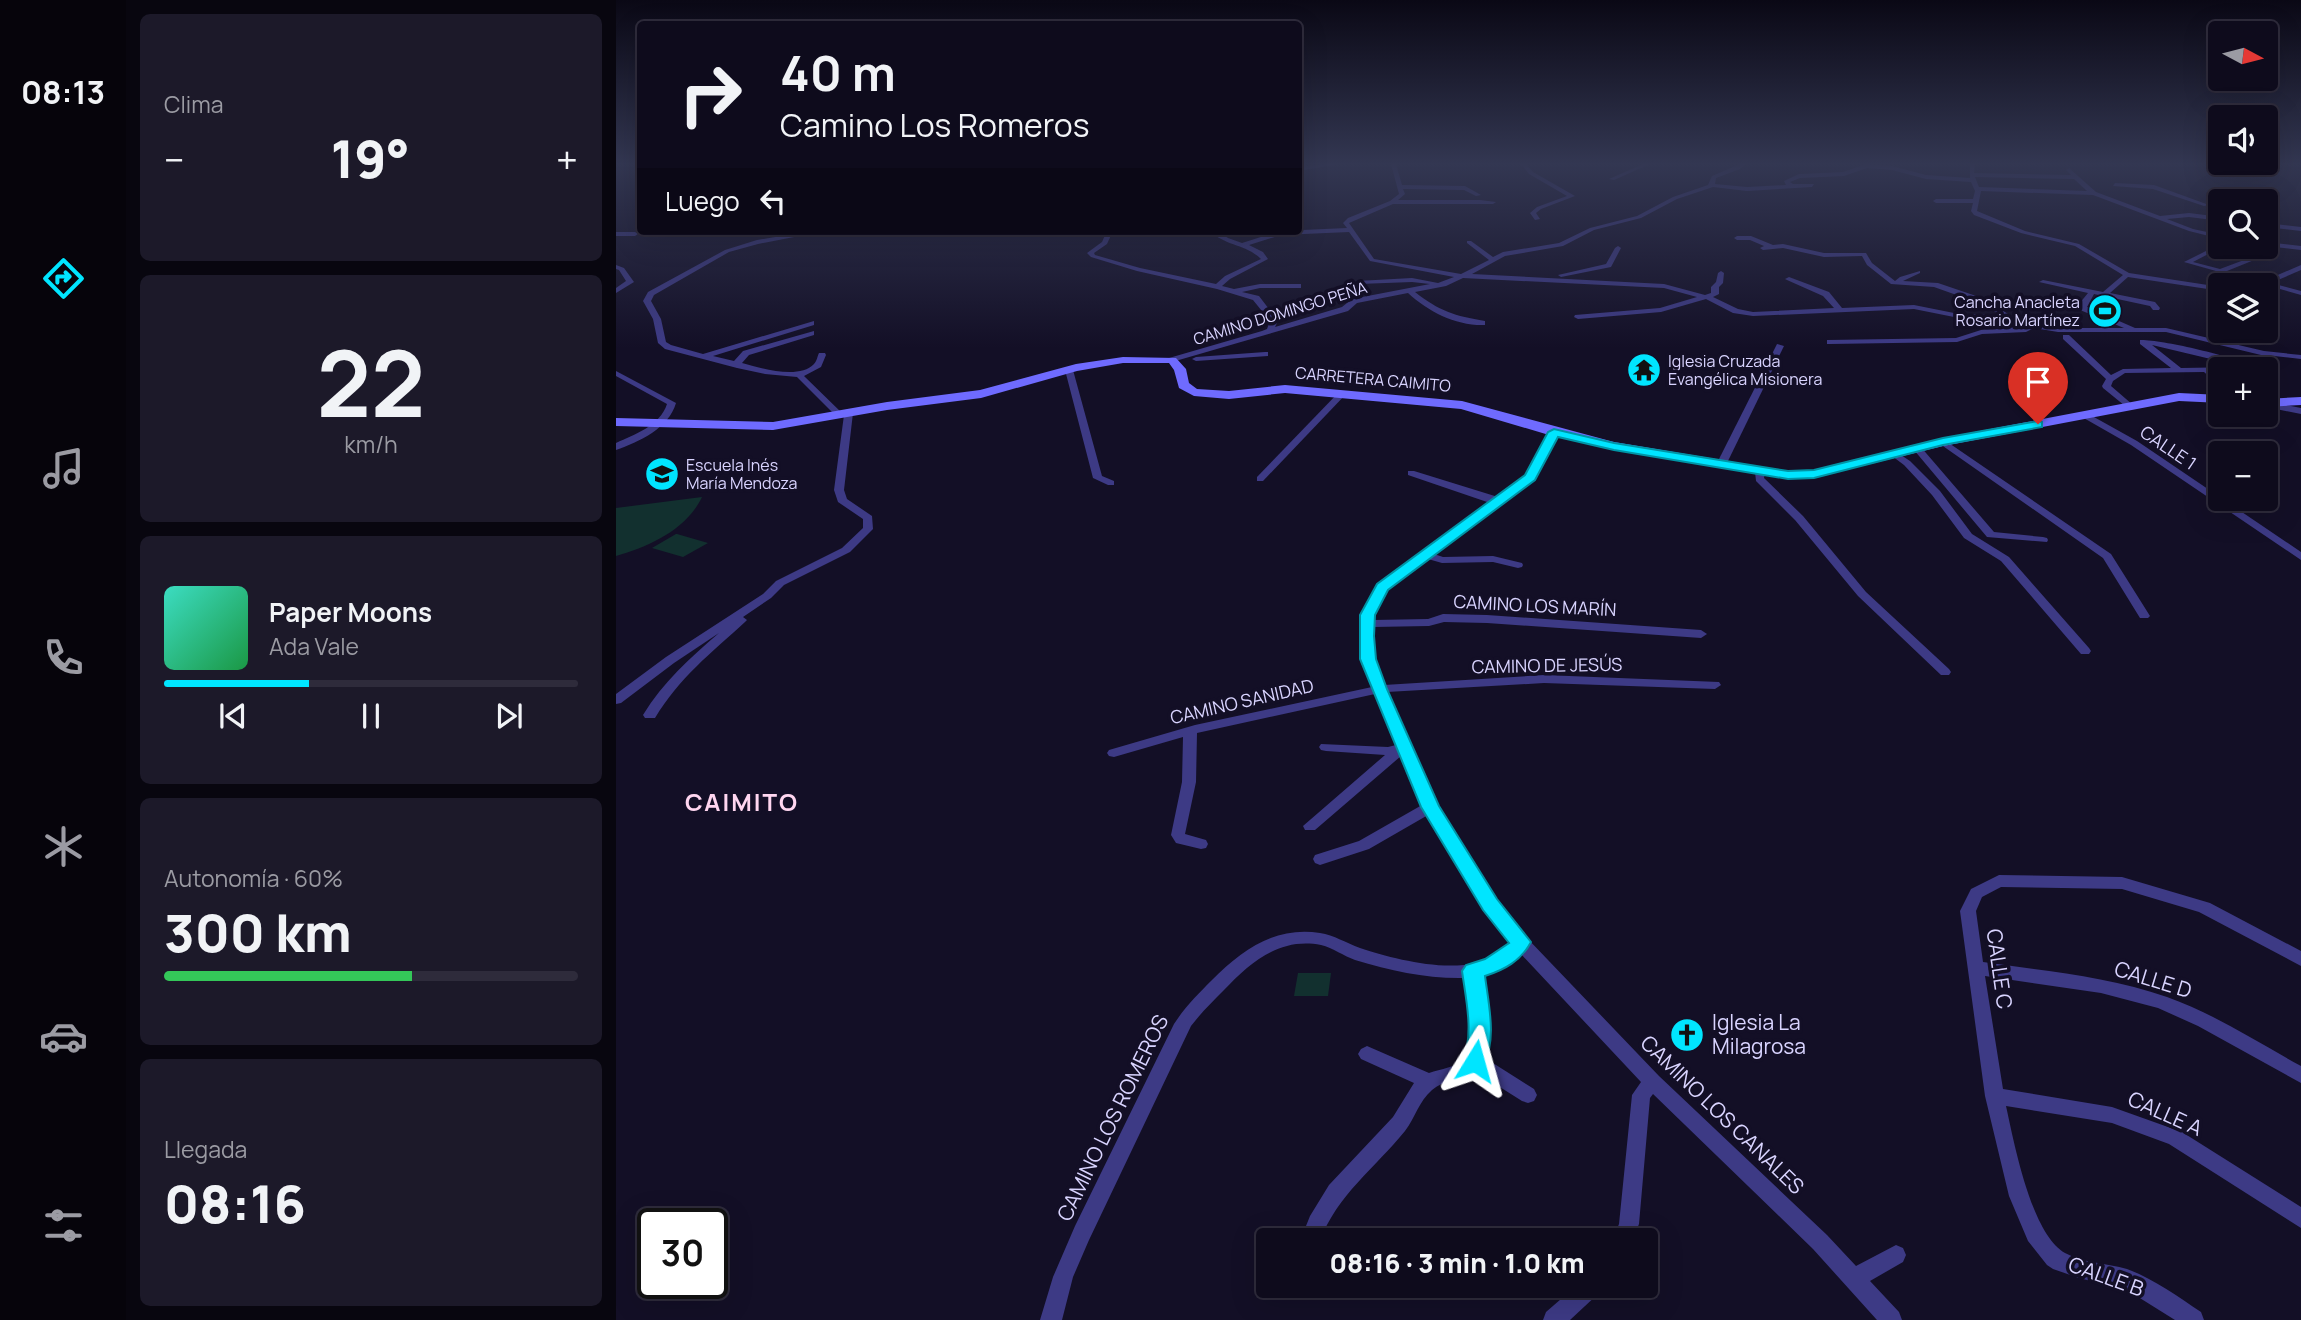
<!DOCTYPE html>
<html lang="es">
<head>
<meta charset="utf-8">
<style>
  :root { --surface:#0e0b1c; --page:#1c1929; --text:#f1f3f6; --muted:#9b9ba3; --line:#2e2b3b; --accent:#00e5ff }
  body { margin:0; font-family:Manrope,sans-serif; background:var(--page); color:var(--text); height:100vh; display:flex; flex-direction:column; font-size:26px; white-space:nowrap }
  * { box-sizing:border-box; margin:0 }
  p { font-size:23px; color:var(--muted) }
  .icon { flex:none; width:38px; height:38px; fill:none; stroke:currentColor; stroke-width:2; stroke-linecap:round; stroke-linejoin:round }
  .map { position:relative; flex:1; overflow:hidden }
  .drawer { display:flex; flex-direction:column; gap:14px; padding:14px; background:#08060f; width:490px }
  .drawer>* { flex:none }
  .guide { position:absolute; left:21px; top:21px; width:665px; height:214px; border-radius:7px; box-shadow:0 7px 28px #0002,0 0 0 2px var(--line); background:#0e0b1c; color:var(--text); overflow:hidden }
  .needle { width:46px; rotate:97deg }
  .fabs { position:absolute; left:1592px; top:21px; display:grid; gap:14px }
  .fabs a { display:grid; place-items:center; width:70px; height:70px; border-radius:7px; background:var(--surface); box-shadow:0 7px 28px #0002,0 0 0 2px var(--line); font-size:35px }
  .speed { position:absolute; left:21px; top:1208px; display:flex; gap:14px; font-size:35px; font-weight:700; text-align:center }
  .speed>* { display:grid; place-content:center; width:91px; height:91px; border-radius:50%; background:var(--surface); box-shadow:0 7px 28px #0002,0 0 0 2px var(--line); line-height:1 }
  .speed .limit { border:4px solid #111; border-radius:10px; background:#fff; color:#111 }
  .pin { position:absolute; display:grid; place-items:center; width:60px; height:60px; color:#fff; margin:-72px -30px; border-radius:50% 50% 50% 0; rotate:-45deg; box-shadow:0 0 7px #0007 }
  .pin .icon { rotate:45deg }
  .me { position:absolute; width:77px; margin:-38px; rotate:8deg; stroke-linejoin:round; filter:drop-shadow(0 0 5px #0008) }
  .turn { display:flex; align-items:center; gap:24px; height:147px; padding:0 28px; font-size:32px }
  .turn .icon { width:91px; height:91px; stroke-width:2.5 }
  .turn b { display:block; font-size:49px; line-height:60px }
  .then { display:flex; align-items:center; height:66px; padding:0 28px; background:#0003; gap:14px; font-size:26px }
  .big { font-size:52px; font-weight:800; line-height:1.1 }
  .drawer .card { flex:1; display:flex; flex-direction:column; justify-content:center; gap:10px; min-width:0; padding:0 24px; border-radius:10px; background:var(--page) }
  .drawer .dial { align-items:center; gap:0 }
  .dial b { font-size:91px; line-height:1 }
  .song { display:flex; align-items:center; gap:21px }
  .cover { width:84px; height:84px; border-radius:10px; background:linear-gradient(135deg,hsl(170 70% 55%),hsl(140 70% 35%)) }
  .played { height:7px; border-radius:4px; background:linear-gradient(90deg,var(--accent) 35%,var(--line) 35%) }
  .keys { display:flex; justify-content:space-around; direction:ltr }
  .heat { display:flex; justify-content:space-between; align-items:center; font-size:38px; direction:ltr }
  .charge { height:10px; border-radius:5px; background:linear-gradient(90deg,#34c759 60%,var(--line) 0) }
  .trip { position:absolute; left:640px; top:1228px; width:402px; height:70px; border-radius:7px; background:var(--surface); box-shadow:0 7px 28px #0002,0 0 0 2px var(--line); font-weight:800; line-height:70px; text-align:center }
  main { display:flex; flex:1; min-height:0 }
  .tabs { display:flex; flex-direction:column; width:126px; justify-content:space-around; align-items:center; background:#06040b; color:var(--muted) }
  .tabs .icon { width:49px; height:49px }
  .tabs .current { color:var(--accent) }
  .tabs b { font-size:32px; color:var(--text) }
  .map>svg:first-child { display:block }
  .green { fill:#12302f }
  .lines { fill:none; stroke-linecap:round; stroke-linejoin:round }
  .street { fill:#3d3a85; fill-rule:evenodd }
  .secondary { fill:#6f6bff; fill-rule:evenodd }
  .route { fill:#00e5ff; stroke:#0095a6; stroke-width:2 }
  .labels { text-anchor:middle; stroke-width:7; stroke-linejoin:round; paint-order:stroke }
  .far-poi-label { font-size:16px; fill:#d9d4ff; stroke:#130f26; text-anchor:start }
  .far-street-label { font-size:16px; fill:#d9d4ff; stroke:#130f26 }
  .street-label { font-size:18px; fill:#d9d4ff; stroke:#130f26 }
  .near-street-label { font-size:21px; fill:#d9d4ff; stroke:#130f26 }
  .near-poi-label { font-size:21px; fill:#d9d4ff; stroke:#130f26; text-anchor:start }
  .district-label { font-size:24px; font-weight:bold; letter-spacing:2px; fill:#ffd6f0; stroke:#130f26 }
</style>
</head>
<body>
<main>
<nav class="tabs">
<b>08:13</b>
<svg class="icon current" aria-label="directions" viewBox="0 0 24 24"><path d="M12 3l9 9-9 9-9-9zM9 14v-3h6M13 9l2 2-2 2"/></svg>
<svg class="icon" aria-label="music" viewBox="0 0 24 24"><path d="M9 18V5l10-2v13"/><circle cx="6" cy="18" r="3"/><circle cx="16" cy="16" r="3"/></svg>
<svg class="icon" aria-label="phone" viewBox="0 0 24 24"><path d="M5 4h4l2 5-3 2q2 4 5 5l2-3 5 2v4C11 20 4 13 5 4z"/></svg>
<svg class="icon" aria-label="climate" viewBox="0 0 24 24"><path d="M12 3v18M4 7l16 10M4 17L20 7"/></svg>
<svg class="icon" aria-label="car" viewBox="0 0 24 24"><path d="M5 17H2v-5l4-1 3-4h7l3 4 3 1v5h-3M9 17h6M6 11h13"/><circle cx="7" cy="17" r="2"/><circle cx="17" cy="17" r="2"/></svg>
<svg class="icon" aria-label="filters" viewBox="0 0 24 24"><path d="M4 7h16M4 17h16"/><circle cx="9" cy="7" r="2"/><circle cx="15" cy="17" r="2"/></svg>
</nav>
<section class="drawer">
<div class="card"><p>Clima</p>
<div class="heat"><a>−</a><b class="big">19°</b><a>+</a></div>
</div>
<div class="card dial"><b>22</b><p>km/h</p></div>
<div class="card">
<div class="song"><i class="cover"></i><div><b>Paper Moons</b><p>Ada Vale</p></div></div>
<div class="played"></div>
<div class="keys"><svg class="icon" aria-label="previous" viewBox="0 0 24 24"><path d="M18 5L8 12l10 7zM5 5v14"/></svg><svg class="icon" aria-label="pause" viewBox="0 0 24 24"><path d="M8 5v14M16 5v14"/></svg><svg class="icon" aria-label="next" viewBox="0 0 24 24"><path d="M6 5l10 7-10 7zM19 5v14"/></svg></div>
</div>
<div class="card"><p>Autonomía · 60%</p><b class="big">300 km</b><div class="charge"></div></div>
<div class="card"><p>Llegada</p><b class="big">08:16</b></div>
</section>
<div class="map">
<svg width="1685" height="1320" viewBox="0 0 1685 1320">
  <rect width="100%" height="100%" fill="#130f26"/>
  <g class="green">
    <path d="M86 497C70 530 34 546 0 556V508Z"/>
    <polygon points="60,534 61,534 92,543 67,557 36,548"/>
    <polygon points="682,973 715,973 712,996 678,996"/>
  </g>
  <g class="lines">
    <g class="street">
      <polygon points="710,164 723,164 682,171 682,167"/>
      <path d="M775 164H780L786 185 849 186 865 195 860 196 848 190 787 189 789 194 782 200H864L880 202 877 204H777L733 223 758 259 845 274 873 260 851 243V241H855L877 257 887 252 943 243 974 228 1021 216 1057 197 1092 185 1096 176 1124 164H1130L1124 169 1100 178 1099 184 1131 187 1170 185 1168 181 1183 174 1227 172 1250 164 1276 166 1310 175 1354 178V164H1359L1358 173 1455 175 1450 170 1453 168 1480 192 1544 216 1573 213 1605 217V221L1573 217 1551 219 1577 229 1605 235V239L1573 231 1477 195 1365 191 1361 211 1409 231 1463 244 1513 273 1605 287V291L1512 277 1494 293 1539 302 1544 308 1543 310H1537L1534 306 1478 294 1471 307 1519 328H1550L1648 351 1685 355V359L1658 356 1657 359H1649L1633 369H1605V372H1597L1605 379 1604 386 1588 372 1509 373 1497 381 1495 386 1517 405 1518 407 1514 410 1487 388 1486 386 1490 379 1447 339V335H1453L1495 375 1507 369 1555 368 1524 344V340C1542 339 1613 355 1628 364L1624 366 1536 345 1565 368 1626 367 1645 355 1550 332H1442L1418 328 1410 332 1366 334 1341 342 1214 344H1211V340L1340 338 1365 330 1411 326 1393 320 1343 318 1298 309 1137 316 1117 313 1090 299 1045 312 962 319 958 317 959 315 1044 308 1081 297 1048 288 847 278 830 286 799 292C823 311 839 316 869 321V325C840 326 813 312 792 293L741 303 732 311 556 362H553V358L646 331 651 329 654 321 637 300 601 289 521 271 475 257 471 253 486 242 490 233 493 231 496 233 491 244 478 253 479 255 524 268 600 284 609 276 645 259C630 244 609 246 594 231H601L612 238 626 243 664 231 731 228 727 223 732 218 774 201 783 194ZM1251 168 1276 170 1310 179 1355 182 1359 191 1357 199H1320L1317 201 1320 203H1357L1355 211 1358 215 1405 233 1459 246 1507 275 1487 292 1427 280 1423 282 1472 293 1463 304 1464 310 1508 328H1442L1419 324 1395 316 1369 299 1322 283 1287 281 1304 273V271L1284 277 1279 281 1256 263 1250 253H1208L1167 244 1157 245 1135 236H1121L1118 238 1121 240H1134L1148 246 1144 248 1147 250 1167 248 1208 257 1246 256 1251 265 1275 284 1318 287 1363 303 1385 315 1343 314 1298 305 1226 308 1213 292 1173 277 1169 279 1171 280 1207 296 1218 308 1137 312 1122 309 1097 297 1103 294V287L1107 283 1108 273 1105 271 1102 273 1100 282 1095 287V293L1089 295 1048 284 856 274 889 256 947 246 978 230 1025 218 1061 199 1097 187 1131 191 1196 187 1198 184H1177L1174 182 1184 178 1228 176ZM1359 177 1458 179 1471 191 1363 187ZM733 232 754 261 838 277 822 283 796 278 741 281V283L743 284 796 282 814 284 736 299 726 307 659 327 662 321 643 296 626 292 644 288H685V284H644L618 289 606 286 614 279 652 259 647 252 633 245 665 235Z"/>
      <polygon points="905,164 910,164 917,172 959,196 925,209 920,213 924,219 919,220 914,213 921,207 951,196 913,174"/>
      <polygon points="1027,164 1034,164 998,180 993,179"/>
      <polygon points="1499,183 1538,185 1593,205 1588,206 1537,189 1497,186"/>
      <polygon points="1650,223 1685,227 1685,231 1650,227"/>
      <path d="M195 231H209L142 244 113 252 38 295 35 301 45 319 50 342 55 345 87 354 198 321V325L97 356 118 361 127 351 198 331V335L133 355 126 363C144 368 183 380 198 364 201 361 201 357 203 353H209L210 355 205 367 188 376 228 415 230 411 233 410 237 413 228 490 231 499 256 516 257 529 234 552 168 585 155 598 127 617 131 620 129 622C94 654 64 677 39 718H29L27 715C47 682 74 658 103 633L58 663 5 703 0 704V694L50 657 147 594 160 581 226 548 247 528V519L222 502 218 490 228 415 221 417 181 377 149 374 121 368 49 349 42 343 37 319 27 301 32 292 109 250 141 240Z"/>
      <polygon points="0,232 19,232 22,234 19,236 0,236"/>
      <polygon points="1650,242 1685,246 1685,250 1650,246"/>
      <polygon points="1002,246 1005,248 995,267 945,277 942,275 990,264 999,248"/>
      <polygon points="1596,248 1598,249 1598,251 1577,262 1604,269 1644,254 1648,254 1648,256 1611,271 1648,281 1685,265 1685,270 1655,283 1685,291 1685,295 1568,262"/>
      <polygon points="0,265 8,268 18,282 0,293 0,288 10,281 3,270 0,269"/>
      <polygon points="1161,344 1168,346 1111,463 1109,465 1103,465 1101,463"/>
      <polygon points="649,352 652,352 652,356 580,361 576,359 580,357"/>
      <polygon points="450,368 457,370 486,476 498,481 498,485 492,485 477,478 449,370"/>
      <path d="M0 371 60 403C53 428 23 442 0 450V443C19 434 44 426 51 404L0 376Z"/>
      <polygon points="724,391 731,393 647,481 641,481 641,477"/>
      <polygon points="1650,401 1685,408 1685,414 1650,407"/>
      <polygon points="1469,412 1521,441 1685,552 1685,560 1515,445 1466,417 1466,413"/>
      <path d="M938 429 943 432 918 479 818 554 827 557 877 556 906 563 907 565 906 567 902 568 877 562 826 563 812 559C790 575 761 591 757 620L812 619 827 614 871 615 1085 630 1091 634 1085 638 871 623 828 622 813 626 757 627 758 659 768 685 928 675 1103 682 1105 685 1099 689 928 683 771 692 821 806 880 900 910 937 1043 1076 1211 1235 1240 1266 1280 1245 1287 1248 1290 1255 1287 1262 1254 1281 1283 1312 1286 1320H1261L1197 1249 1037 1094 1034 1098 1023 1224 1016 1241H996L1003 1224 1016 1095 1025 1082 904 953C894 964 881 971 866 975 870 1000 880 1034 869 1058L918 1089 921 1095 918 1101 912 1103 906 1101 860 1072C846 1080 827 1080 816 1090 803 1101 799 1118 789 1131 759 1168 721 1195 704 1241H684L694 1216 713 1185 777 1117 798 1083 745 1059 742 1054 745 1049 751 1046 813 1073C825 1069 840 1067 849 1059 864 1046 853 996 850 978 811 979 776 971 739 960 728 956 717 948 705 945 663 937 634 963 608 990 596 1002 585 1013 575 1026L473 1240 457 1277 446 1320H424L437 1277 459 1226 558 1024C569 1007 582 994 596 980 626 950 659 926 704 933 718 935 730 943 744 948 781 960 848 978 883 953 887 950 891 945 894 942L868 908 812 815 753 849 704 865 699 863 697 859 699 855 743 841 806 805 785 756 699 830H689L687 826 769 755 710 751 705 750 703 747 705 744 772 747 780 745 759 694 581 733 580 782 569 834 590 840 592 844 590 848 585 849 560 843 555 835 566 782 567 737 498 757 493 756 491 753 493 750 579 725 756 687 746 659 744 636 746 615 760 588 874 503 792 475V471H798L882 497 911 475 933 432Z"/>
      <polygon points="1327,439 1495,554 1534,616 1532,618 1524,618 1487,558 1324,444 1322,442"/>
      <polygon points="1301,445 1304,446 1378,532 1427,537 1431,538 1432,540 1431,542 1371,537 1298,450 1298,446"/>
      <polygon points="1279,451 1294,461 1324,491 1356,534 1393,557 1473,648 1475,651 1473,654 1465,654 1385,561 1348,538 1316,495 1288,465 1276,456 1274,454"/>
      <polygon points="1144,469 1149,472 1148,478 1187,516 1250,592 1333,669 1335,672 1333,675 1325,675 1242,596 1179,520 1140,481 1139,472"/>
      <path d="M1383 875 1506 877 1594 903 1685 951V966L1583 912 1506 889 1385 887 1366 897 1360 911 1367 962C1429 971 1492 976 1551 997 1599 1014 1641 1042 1685 1066V1083L1582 1026 1542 1008 1485 993 1369 976 1387 1089 1496 1107 1566 1132 1685 1207V1228L1553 1144 1496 1123 1390 1106C1398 1142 1415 1234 1449 1253 1467 1263 1491 1263 1511 1269 1538 1279 1561 1296 1585 1312L1588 1320H1559L1511 1290 1463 1278 1437 1269 1431 1265 1412 1241 1393 1196 1369 1096 1344 911 1355 889Z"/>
      <polygon points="960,1286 986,1286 983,1293 954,1320 927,1320 930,1312"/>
    </g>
    <g class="secondary">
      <polygon points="507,357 560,358 570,369 573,383 581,389 613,391 669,385 846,401 998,442 1172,471 1197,470 1327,438 1563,393 1605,395 1605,403 1563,401 1327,446 1197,478 1172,479 998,450 933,435 845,409 669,393 613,399 578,396 563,388 558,370 553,363 507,363 461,371 365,398 271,410 157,430 0,426 0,418 157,422 271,402 364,390 460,364"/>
      <polygon points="1685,397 1685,405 1650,407 1650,399"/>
    </g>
  </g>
  <linearGradient id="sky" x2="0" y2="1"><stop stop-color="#0a0815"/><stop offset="0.47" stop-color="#333752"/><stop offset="1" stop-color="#333752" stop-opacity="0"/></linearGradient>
  <rect width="1685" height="348" fill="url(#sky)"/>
  <path class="route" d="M1422 421 1426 422V427L1327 445 1198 478 1172 479 998 450 942 437 919 480 772 590 759 615 758 636 760 659 771 689 823 806 881 899 915 942C905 961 888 970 869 976 873 1007 881 1039 867 1068L859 1071 850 1068 847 1061C858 1033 850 1000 846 971L850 965 869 959 893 943 867 910 805 807 744 659V615L761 584 909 475 932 432 938 429 998 443 1172 471 1198 470 1327 438Z"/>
  <defs>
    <g id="stadium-disc" transform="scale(1.75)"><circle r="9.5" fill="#00e5ff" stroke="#130f26"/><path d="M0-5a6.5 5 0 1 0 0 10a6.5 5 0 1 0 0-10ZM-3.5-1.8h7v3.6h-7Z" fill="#111"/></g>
    <g id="temple-disc" transform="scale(1.75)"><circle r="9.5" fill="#00e5ff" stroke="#130f26"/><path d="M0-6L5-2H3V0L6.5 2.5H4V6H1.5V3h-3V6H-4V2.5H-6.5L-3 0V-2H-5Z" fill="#111"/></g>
    <g id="school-disc" transform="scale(1.75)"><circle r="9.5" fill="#00e5ff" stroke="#130f26"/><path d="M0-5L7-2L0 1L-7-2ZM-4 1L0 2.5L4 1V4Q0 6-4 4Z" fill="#111"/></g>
    <g id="church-disc" transform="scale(1.75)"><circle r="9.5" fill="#00e5ff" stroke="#130f26"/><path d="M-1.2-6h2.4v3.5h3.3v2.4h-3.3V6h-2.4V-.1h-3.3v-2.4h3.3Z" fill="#111"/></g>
  </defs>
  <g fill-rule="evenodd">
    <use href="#stadium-disc" x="1489" y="311"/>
    <use href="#temple-disc" x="1028" y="370"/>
    <use href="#school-disc" x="46" y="474"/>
    <use href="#church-disc" x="1071" y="1035"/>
  </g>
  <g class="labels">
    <g class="far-poi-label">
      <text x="1464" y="308" text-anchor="end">Cancha Anacleta<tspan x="1464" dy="18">Rosario Martínez</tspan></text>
      <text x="1052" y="367">Iglesia Cruzada<tspan x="1052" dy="18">Evangélica Misionera</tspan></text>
      <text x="70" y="471">Escuela Inés<tspan x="70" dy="18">María Mendoza</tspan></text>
    </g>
    <g class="far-street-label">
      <text transform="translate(664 313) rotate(-17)" y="6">CAMINO DOMINGO PEÑA</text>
      <text transform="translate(757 379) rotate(5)" y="6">CARRETERA CAIMITO</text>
    </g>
    <g class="street-label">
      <text transform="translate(1552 448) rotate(34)" y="6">CALLE 1</text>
      <text transform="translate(919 606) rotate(3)" y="6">CAMINO LOS MARÍN</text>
      <text transform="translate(931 666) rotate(-1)" y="6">CAMINO DE JESÚS</text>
      <text transform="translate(626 702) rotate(-13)" y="6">CAMINO SANIDAD</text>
    </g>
    <g class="near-street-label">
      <text transform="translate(1383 969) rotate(82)" y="7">CALLE C</text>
      <text transform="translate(1537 980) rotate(17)" y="7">CALLE D</text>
      <text transform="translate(1549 1114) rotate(24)" y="7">CALLE A</text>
      <text transform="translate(1106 1115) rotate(44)" y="7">CAMINO LOS CANALES</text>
      <text transform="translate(497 1118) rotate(-64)" y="7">CAMINO LOS ROMEROS</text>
      <text transform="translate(1490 1277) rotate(20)" y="7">CALLE B</text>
    </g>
    <g class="near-poi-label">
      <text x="1096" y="1030">Iglesia La<tspan x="1096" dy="24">Milagrosa</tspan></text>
    </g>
    <g class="district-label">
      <text x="126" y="811">CAIMITO</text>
    </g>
  </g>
</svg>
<div class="fabs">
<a><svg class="needle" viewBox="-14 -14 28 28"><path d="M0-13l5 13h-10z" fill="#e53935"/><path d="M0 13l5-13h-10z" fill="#9b9ba3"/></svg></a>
<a><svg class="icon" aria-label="sound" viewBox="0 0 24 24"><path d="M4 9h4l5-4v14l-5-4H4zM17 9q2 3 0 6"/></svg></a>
<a><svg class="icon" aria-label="search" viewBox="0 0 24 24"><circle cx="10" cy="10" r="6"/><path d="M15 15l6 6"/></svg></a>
<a><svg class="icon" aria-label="layers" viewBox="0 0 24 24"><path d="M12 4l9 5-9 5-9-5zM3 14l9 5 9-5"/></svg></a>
<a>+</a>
<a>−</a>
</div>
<div class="speed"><div class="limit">30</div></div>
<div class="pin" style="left:1422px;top:424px;background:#d93025"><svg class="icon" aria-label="arrive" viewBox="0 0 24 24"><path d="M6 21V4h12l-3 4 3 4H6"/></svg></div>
<svg class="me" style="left:859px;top:1061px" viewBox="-20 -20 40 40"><path d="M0-17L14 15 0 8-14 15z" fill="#00e5ff" stroke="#fff" stroke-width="4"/></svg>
<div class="trip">08:16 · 3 min · 1.0 km</div>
<div class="guide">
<div class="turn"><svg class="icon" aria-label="right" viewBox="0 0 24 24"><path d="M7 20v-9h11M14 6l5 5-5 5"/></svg><div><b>40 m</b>Camino Los Romeros</div></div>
<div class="then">Luego<svg class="icon" aria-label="left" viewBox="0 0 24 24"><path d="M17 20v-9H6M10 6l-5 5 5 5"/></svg></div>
</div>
</div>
</main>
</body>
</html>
